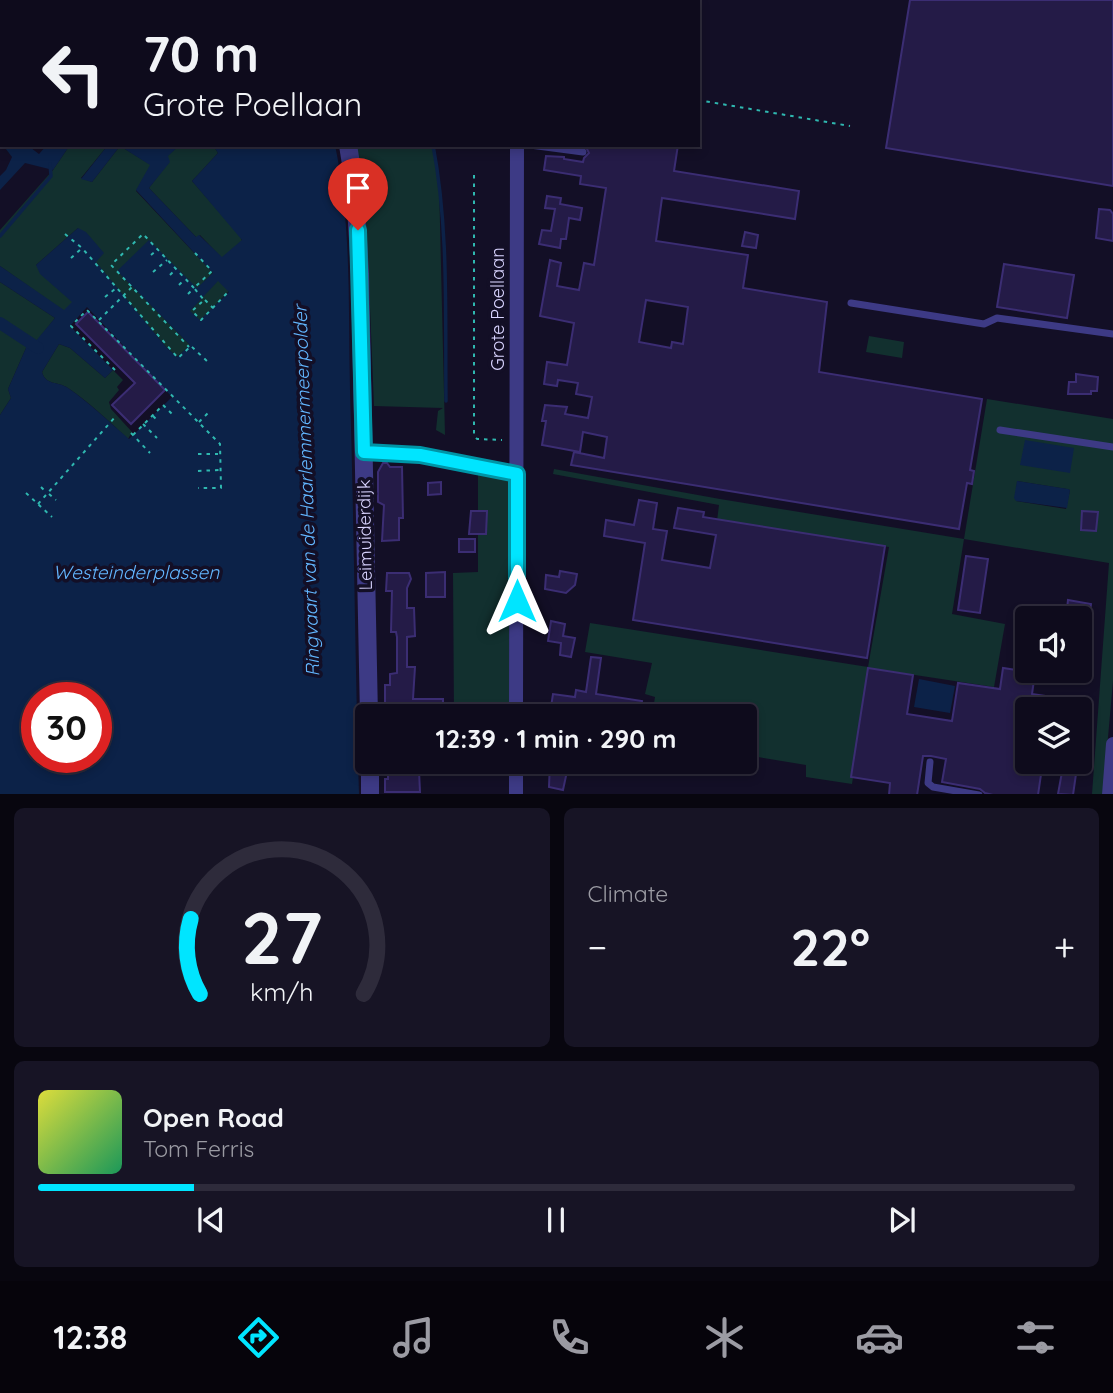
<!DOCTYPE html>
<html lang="en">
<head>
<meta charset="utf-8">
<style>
  :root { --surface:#0e0b1c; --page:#171425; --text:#f1f3f6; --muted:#9b9ba3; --line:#2e2b3b; --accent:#00e5ff }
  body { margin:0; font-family:Quicksand,sans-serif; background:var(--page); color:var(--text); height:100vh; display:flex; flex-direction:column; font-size:26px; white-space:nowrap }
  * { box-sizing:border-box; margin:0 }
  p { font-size:23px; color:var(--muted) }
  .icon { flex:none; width:38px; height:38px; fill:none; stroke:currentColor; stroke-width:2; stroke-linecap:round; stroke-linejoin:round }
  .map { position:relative; height:794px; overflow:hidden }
  .sheet { display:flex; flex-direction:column; gap:14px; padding:14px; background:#08060f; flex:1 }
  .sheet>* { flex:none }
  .top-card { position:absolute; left:0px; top:0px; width:700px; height:147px; box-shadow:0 4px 10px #0003,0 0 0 2px var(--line); background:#0e0b1c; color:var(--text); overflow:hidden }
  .buttons { position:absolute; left:1015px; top:606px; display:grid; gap:14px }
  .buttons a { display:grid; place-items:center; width:77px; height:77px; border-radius:7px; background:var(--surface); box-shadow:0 4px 10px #0003,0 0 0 2px var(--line); font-size:35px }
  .speed { position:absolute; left:21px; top:682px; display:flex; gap:14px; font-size:35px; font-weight:700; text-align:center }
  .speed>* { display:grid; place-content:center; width:91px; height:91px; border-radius:50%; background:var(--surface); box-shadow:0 4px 10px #0003,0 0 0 2px var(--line); line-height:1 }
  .speed .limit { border:10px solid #d22; background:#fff; color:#111 }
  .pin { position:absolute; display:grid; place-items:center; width:60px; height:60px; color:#fff; margin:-72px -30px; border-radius:50% 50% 50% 0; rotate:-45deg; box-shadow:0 0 7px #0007 }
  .pin .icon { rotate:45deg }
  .me { position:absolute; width:77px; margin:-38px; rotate:0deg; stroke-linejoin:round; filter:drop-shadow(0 0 5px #0008) }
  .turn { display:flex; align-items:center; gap:24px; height:147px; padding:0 28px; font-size:32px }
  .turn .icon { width:91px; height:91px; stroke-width:2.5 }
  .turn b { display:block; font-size:49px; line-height:60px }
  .big { font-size:52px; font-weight:800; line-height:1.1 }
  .sheet .card { flex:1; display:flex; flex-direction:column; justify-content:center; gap:10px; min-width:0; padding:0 24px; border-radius:10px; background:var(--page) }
  .sheet .dial { align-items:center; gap:0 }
  .dial svg { height:182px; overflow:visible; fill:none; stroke:var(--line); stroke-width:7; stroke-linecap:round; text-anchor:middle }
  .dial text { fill:var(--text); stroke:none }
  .song { display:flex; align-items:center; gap:21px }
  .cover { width:84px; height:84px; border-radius:10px; background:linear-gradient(135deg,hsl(60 70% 55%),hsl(150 70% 35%)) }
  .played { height:7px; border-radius:4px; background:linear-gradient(90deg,var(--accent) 15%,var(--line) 15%) }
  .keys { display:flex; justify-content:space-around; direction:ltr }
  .heat { display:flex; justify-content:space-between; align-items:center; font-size:38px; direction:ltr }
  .sheet .tiles { flex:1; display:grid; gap:14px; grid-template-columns:1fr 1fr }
  .card:last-child { grid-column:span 2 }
  .trip { position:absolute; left:355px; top:704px; width:402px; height:70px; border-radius:7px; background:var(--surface); box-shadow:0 4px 10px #0003,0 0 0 2px var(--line); font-weight:800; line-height:70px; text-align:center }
  .tab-bar { display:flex; height:112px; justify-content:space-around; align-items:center; background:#06040b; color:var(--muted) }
  .tab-bar .icon { width:49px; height:49px }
  .tab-bar .selected { color:var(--accent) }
  .tab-bar b { font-size:32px; color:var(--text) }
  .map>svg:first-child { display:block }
  .green { fill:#12302f; fill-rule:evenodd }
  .water { fill:#0c2248; fill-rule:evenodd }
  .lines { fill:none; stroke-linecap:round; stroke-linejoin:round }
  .stream { stroke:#0c2248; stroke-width:3.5 }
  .canal { stroke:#0c2248; stroke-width:12 }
  .building { fill:#241b47; stroke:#3b2d73; stroke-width:2; fill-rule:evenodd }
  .path { stroke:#2fb8b0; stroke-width:2; stroke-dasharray:3.5 5; stroke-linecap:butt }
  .service { stroke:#3d3a85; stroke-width:7 }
  .minor { stroke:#3d3a85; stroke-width:14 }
  .tertiary { stroke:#3d3a85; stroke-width:18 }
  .route-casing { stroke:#0095a6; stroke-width:18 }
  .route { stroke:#00e5ff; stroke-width:12 }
  .labels { text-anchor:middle; stroke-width:7; stroke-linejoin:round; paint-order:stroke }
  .street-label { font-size:18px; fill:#d9d4ff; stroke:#130f26 }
  .water-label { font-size:19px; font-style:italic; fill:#62b6ff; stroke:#130f26 }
</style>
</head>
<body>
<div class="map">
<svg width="1113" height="795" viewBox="0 0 1113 795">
  <rect width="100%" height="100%" fill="#130f26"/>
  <g class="green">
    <polygon points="70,145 108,145 81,178 92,182 120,146 151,165 136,191 213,273 197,289 189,281 118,271 190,345 177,357 166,347 95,262 78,228 36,265 73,302 64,311 0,266 0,230 53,170"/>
    <polygon points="180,145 213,145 218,153 192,181 240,236 242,241 222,258 200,235 197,238 149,188 169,162 167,156"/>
    <polygon points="352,145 432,145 439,181 445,435 436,430 438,411 443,408 374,406 369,283"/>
    <polygon points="218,280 229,291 200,321 189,311"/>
    <polygon points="0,282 55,318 35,343 27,338 26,348 8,389 11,398 0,415"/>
    <polygon points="869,336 904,342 902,358 866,352"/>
    <path d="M59 344 70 348 105 378 113 370 123 380 117 387 119 390 109 402 111 409 132 432 128 439C109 421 90 403 68 388 58 381 46 386 42 372Z"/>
    <path d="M987 399 1113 419V681L1103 794H1092L1109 563 964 539 952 614 1005 624 994 687 869 668 852 784 806 777V765L746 755V716H652L655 697 645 694 652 663 585 652 590 623 868 667 889 547 717 521 719 505 553 474 554 469 720 499 964 539ZM1017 481 1067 489 1070 490 1066 509 1016 501Z"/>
    <polygon points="478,475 510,480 509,716 454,716 453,573 478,572"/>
  </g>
  <g class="water">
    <polygon points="3,145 27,145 39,154 47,145 70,145 53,170 25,163 0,190 0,176 6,170 12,157"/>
    <path d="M108 145H180L168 156 170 162 149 188 196 237 199 235 222 257 242 240 192 181 218 153 213 145H335C352 226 348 308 350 390 354 525 355 659 359 794H0V415L11 398 8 389 26 348V337L35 342 55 318 0 282V266L64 310 72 302 40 274 36 265 78 228 86 232 104 253 96 262 166 347 177 357 190 345 117 271 149 240 197 288 213 273 136 190 150 165 120 146 92 182 81 179ZM218 281 229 292 200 320 190 311ZM87 307 172 397 129 439C109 422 90 403 68 388 58 381 46 386 42 372L59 344 70 348 105 378 113 370 70 326ZM37 698H96V758H37Z"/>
    <polygon points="1025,440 1074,448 1070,473 1020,465"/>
    <polygon points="1017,481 1068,489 1070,490 1067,508 1016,501 1014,498"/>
    <polygon points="919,679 955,686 950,713 914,707"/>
  </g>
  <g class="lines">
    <g class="stream">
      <polyline points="403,0 404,2"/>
      <polyline points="71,2 72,0"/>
      <path d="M433 145C449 229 445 316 446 401"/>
      <polyline points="0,236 51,176 50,164"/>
    </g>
    <polyline class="canal" points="0,323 38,348"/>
  </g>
  <g class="building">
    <polygon points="910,0 1113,0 1113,186 886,148"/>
    <path d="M585 145H678L674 171 799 191 795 219 662 198 656 241 748 255 743 288 827 302 819 372 982 399 970 470 974 471 972 484 967 483 959 529 571 465 574 452 604 458 607 437 583 432 580 452 542 445 546 421H542L545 405 567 407 565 414 588 418 592 397 576 394 578 383 558 380 557 386 544 384 547 362 567 365 574 323 540 316 550 260 561 263 557 286 579 290 584 263 594 265 606 188 580 184 581 176 544 170 546 156 564 157V159L583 162 584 158 589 153ZM646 300 688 307 683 344 672 342 671 348 639 342Z"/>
    <polygon points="547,196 561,198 560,204 582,208 580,220 569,218 566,239 561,239 560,248 539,244 542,230 551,231 555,209 545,208"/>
    <polygon points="1099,209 1110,210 1113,214 1113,241 1096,238"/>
    <polygon points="745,232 758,235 756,248 742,246"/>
    <polygon points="1004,264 1074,275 1067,318 997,307"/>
    <polygon points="88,312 165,390 131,424 112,405 135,383 76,324"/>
    <polygon points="1076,374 1098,377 1097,391 1091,391 1091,394 1068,394 1069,382 1076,382"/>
    <polygon points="383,463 387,463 390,467 402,467 403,518 399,518 399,540 382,541 384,505 378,502 378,472"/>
    <polygon points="441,482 441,494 428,495 428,483"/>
    <polygon points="639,500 657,503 653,529 667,531 662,560 710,568 716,535 674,528 678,508 704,512 703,517 885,546 867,658 633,620 645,543 604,536 606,520 634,525"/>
    <polygon points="471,511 487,511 486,534 469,534"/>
    <polygon points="1082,511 1098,512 1096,531 1081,530"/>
    <rect x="459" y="539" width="16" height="13"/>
    <polygon points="966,556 988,559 980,613 958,610"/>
    <polygon points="560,571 577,574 575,585 566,593 545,589 546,575 559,577"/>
    <polygon points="445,572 445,597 426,597 426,573"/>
    <polygon points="387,573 409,573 411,579 407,588 407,608 414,608 415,636 407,637 407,667 415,667 413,699 443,699 443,716 410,716 410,710 385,711 385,685 390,685 390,674 397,673 397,637 396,632 391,632 392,591 386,591"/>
    <polygon points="1068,600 1091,604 1089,619 1060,618 1062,608 1067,609"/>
    <polygon points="551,621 565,624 563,636 575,638 571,657 560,655 561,643 548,641"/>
    <polygon points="591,657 601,658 596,694 642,701 640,716 567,716 550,713 553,694 575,697 576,690 586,692"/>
    <polygon points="868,668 913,675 907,714 952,721 958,683 1000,689 1003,668 1035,673 1032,694 1053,697 1051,709 1027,709 1027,761 1043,761 1038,795 993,795 985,793 980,789 942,782 946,759 931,756 923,756 917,795 889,795 890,783 851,777"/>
    <polygon points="1051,670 1069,670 1067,682 1049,679"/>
    <polygon points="388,761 407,761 407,771 419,771 420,792 385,792 385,779 388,779"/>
    <polygon points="550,761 569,762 563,790 549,787"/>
    <polygon points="1062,772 1076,774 1073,795 1058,794"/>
  </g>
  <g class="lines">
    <g class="path">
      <polyline points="452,2 452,0"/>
      <polyline points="698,100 850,126"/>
      <polyline points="474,175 474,435 477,439 502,440"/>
      <polyline points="65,234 82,248 178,358 191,346 208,362"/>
      <polyline points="195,253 212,271 194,288 204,300 192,311 201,320 229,291"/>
      <polyline points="151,255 157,250"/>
      <polyline points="71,258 81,249"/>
      <polyline points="153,272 167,260"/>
      <polyline points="170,275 176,269"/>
      <polyline points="179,285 185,279"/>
      <polyline points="188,294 194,288 143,234 111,265 189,347"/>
      <polyline points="105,297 115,289"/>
      <polyline points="205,300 213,308"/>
      <polyline points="99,320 132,287"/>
      <polyline points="115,370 71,326 87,310 220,444 221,488 198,488"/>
      <polyline points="153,416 159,422"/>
      <polyline points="199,422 210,411"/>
      <polyline points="143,424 157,438"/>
      <polyline points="131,433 150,453"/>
      <polyline points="133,435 163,405 174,416"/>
      <polyline points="198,454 218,454"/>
      <polyline points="198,471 220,470"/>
      <polyline points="41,487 47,493"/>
      <polyline points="26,493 52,517"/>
      <polyline points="49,494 56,500"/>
      <polyline points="38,504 116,416"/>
    </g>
    <g class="service">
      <polyline points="530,145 583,152"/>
      <polyline points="851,303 984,324 997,318 1113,334"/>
      <polyline points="1000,430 1113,447"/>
      <polyline points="930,762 928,783 933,787 979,795"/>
    </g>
    <g class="minor">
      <polyline points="517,0 517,2"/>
      <polyline points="364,452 420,455 517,474"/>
      <polyline points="516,716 517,145"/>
      <polyline points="516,795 516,761"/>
      <polyline points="1109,795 1113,744"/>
    </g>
    <g class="tertiary">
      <polyline points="314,0 314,2"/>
      <polyline points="348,145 355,189 360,274 369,716"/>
      <polyline points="370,761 370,795"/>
    </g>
  </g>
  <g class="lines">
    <g class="route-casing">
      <polyline id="route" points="358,230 364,452 420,455 517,474 517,601"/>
    </g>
    <use href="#route" class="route"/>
  </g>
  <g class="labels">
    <g class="street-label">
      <text transform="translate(498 309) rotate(-90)" y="6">Grote Poellaan</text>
      <text transform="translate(365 535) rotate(-91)" y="6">Leimuiderdijk</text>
    </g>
    <g class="water-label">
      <text transform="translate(306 491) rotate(-92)" y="7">Ringvaart van de Haarlemmermeerpolder</text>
      <text x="136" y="579">Westeinderplassen</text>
    </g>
  </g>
</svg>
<div class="buttons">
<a><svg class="icon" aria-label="sound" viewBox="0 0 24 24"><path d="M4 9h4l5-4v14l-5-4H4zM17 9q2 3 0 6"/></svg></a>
<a><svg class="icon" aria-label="layers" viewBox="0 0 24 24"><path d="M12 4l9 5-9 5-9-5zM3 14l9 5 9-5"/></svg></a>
</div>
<div class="speed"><div class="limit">30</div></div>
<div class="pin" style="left:358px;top:230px;background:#d93025"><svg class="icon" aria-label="arrive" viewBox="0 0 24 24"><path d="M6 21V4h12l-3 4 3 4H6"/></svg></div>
<svg class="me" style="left:517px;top:601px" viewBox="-20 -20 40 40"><path d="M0-17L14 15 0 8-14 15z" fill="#00e5ff" stroke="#fff" stroke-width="4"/></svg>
<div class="trip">12:39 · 1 min · 290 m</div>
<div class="top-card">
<div class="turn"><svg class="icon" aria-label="left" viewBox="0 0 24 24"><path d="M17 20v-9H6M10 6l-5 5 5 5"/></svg><div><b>70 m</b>Grote Poellaan</div></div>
</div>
</div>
<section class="sheet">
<div class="tiles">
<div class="card dial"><svg viewBox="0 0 100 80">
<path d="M14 69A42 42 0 1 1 86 69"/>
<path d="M14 69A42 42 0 0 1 10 36" stroke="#00e5ff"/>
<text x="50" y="56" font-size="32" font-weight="700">27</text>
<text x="50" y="72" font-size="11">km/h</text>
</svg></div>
<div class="card"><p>Climate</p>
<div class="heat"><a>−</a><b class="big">22°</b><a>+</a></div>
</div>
<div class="card">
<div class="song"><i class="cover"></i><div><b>Open Road</b><p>Tom Ferris</p></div></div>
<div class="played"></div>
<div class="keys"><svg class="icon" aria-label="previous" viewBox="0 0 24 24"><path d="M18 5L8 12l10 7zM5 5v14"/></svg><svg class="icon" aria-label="pause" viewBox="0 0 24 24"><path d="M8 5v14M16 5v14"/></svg><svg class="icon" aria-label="next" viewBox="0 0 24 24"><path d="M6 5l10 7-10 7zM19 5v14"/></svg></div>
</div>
</div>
</section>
<nav class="tab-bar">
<b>12:38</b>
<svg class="icon selected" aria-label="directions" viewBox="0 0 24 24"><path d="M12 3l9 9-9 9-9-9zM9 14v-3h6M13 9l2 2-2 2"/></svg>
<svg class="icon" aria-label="music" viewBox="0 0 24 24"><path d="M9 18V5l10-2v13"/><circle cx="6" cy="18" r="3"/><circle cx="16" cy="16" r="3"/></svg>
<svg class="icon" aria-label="phone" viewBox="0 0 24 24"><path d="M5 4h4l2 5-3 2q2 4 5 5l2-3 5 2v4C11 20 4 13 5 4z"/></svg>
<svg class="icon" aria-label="climate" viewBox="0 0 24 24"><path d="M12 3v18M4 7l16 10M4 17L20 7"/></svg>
<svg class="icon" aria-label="car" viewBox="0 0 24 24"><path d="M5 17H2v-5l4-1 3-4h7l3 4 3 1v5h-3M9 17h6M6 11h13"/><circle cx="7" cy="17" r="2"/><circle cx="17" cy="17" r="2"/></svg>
<svg class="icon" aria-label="filters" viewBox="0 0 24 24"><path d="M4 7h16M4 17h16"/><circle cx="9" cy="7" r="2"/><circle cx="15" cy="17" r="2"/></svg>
</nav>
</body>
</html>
